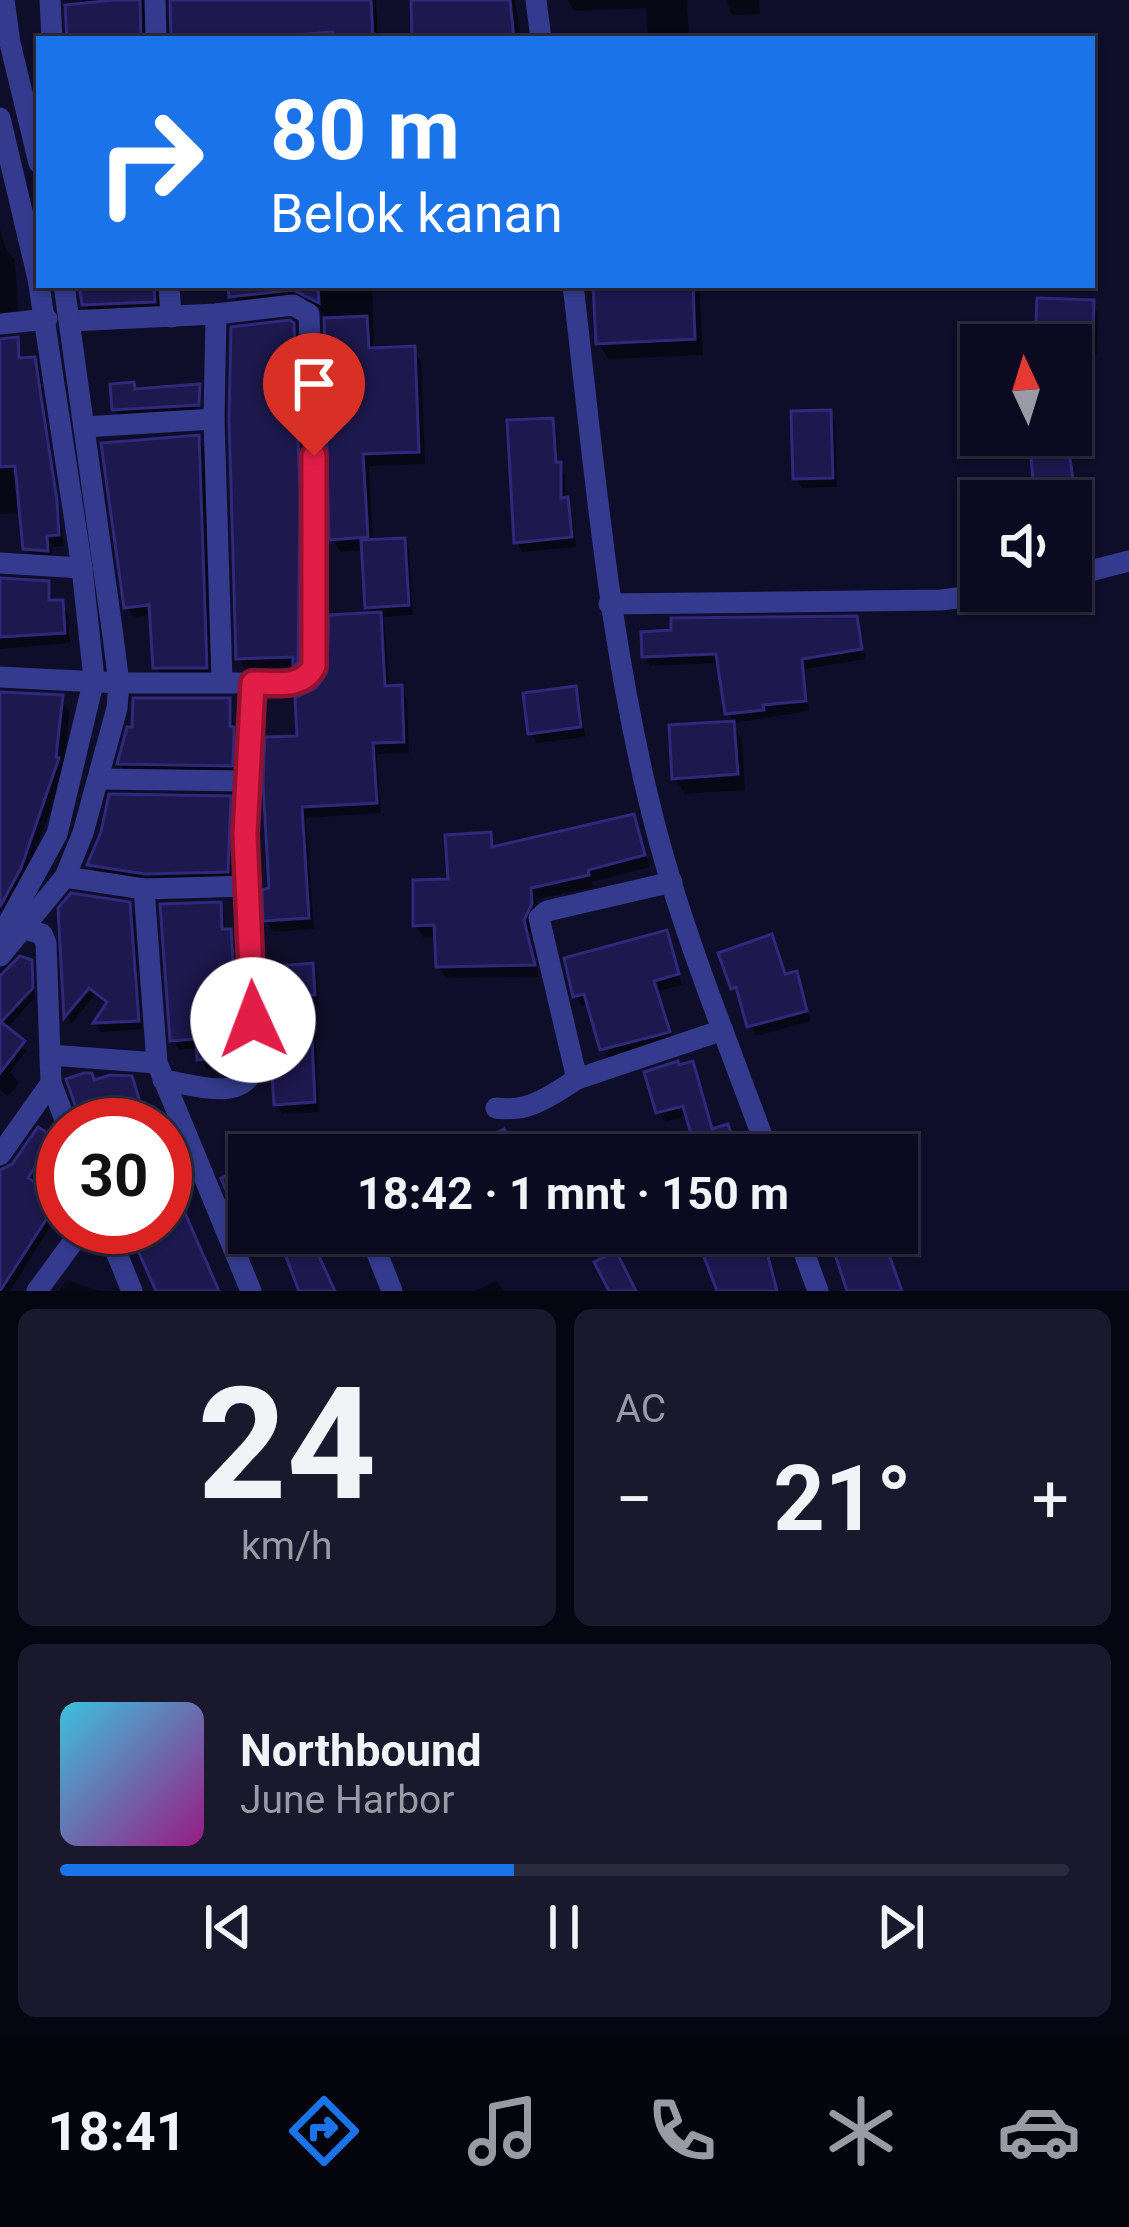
<!DOCTYPE html>
<html lang="id">
<head>
<meta charset="utf-8">
<style>
  :root { --surface:#0b0a20; --page:#19182d; --text:#f1f3f6; --muted:#9a9aa5; --line:#2b2b3e; --accent:#1a73e8 }
  body { margin:0; font-family:Roboto,sans-serif; background:var(--page); color:var(--text); height:100vh; display:flex; flex-direction:column; font-size:45px; white-space:nowrap }
  * { box-sizing:border-box; margin:0 }
  p { font-size:39px; color:var(--muted) }
  .icon { flex:none; width:66px; height:66px; fill:none; stroke:currentColor; stroke-width:2; stroke-linecap:round; stroke-linejoin:round }
  .map { position:relative; height:1291px; overflow:hidden }
  .side { display:flex; flex-direction:column; gap:18px; padding:18px; background:#060612; flex:1 }
  .side>* { flex:none }
  .top-card { position:absolute; left:36px; top:36px; width:1059px; height:252px; border-radius:0px; box-shadow:0 3px 9px #0004,0 0 0 3px var(--line); background:#1a73e8; color:#fff; overflow:hidden }
  .needle { width:78px; rotate:356deg }
  .controls { position:absolute; left:960px; top:324px; display:grid; gap:24px }
  .controls a { display:grid; place-items:center; width:132px; height:132px; border-radius:0px; background:var(--surface); box-shadow:0 3px 9px #0004,0 0 0 3px var(--line); font-size:60px }
  .speed { position:absolute; left:36px; top:1098px; display:flex; gap:24px; font-size:60px; font-weight:700; text-align:center }
  .speed>* { display:grid; place-content:center; width:156px; height:156px; border-radius:50%; background:var(--surface); box-shadow:0 3px 9px #0004,0 0 0 3px var(--line); line-height:1 }
  .speed .limit { border:18px solid #d22; background:#fff; color:#111 }
  .pin { position:absolute; display:grid; place-items:center; width:102px; height:102px; color:#fff; margin:-123px -51px; border-radius:50% 50% 50% 0; rotate:-45deg; box-shadow:0 0 12px #0007 }
  .pin .icon { rotate:45deg }
  .me { position:absolute; width:132px; margin:-66px; rotate:358deg; stroke-linejoin:round; filter:drop-shadow(0 0 9px #0008) }
  .turn { display:flex; align-items:center; gap:42px; height:252px; padding:0 36px; font-size:54px }
  .turn .icon { width:156px; height:156px; stroke-width:2.5 }
  .turn b { display:block; font-size:84px; line-height:102px }
  .big { font-size:90px; font-weight:700; line-height:1.1 }
  .side .widget { flex:1; display:flex; flex-direction:column; justify-content:center; gap:18px; min-width:0; padding:0 42px; border-radius:18px; background:var(--page) }
  .side .dial { align-items:center; gap:0 }
  .dial b { font-size:156px; line-height:1 }
  .song { display:flex; align-items:center; gap:36px }
  .cover { width:144px; height:144px; border-radius:18px; background:linear-gradient(135deg,hsl(190 70% 55%),hsl(310 70% 35%)) }
  .played { height:12px; border-radius:6px; background:linear-gradient(90deg,var(--accent) 45%,var(--line) 45%) }
  .keys { display:flex; justify-content:space-around; direction:ltr }
  .heat { display:flex; justify-content:space-between; align-items:center; font-size:66px; direction:ltr }
  .side .tiles { flex:1; display:grid; gap:18px; grid-template-columns:1fr 1fr }
  .widget:last-child { grid-column:span 2 }
  .trip { position:absolute; left:228px; top:1134px; width:690px; height:120px; border-radius:0px; background:var(--surface); box-shadow:0 3px 9px #0004,0 0 0 3px var(--line); font-weight:700; line-height:120px; text-align:center }
  .menu { display:flex; height:192px; justify-content:space-around; align-items:center; background:#04040d; color:var(--muted) }
  .menu .icon { width:84px; height:84px }
  .menu .current { color:var(--accent) }
  .menu b { font-size:54px; color:var(--text) }
  .map>svg:first-child { display:block }
  .shadow { fill:#0007 }
  .building { fill:#1d184d; stroke:#2f287b; stroke-width:3 }
  .lines { fill:none; stroke-linecap:round; stroke-linejoin:round }
  .minor { stroke:#343a8d; stroke-width:21 }
  .route-casing { stroke:#92132f; stroke-width:30 }
  .route { stroke:#e11d48; stroke-width:21 }
</style>
</head>
<body>
<div class="map">
<svg width="1129" height="1291" viewBox="0 0 1129 1291">
  <rect width="100%" height="100%" fill="#0f0e2a"/>
  <g class="shadow">
    <polygon points="82,0 159,0 147,39 84,39"/>
    <polygon points="170,0 376,0 378,39 172,39"/>
    <polygon points="414,0 515,0 521,39 415,39"/>
    <polygon points="687,0 689,39 648,39 646,8 574,11 568,0"/>
    <polygon points="726,0 759,0 760,14 732,15"/>
    <polygon points="0,229 6,249 15,260 19,318 0,322"/>
    <polygon points="82,285 166,285 161,314 92,318 85,304"/>
    <polygon points="231,285 372,285 374,351 413,349 421,362 425,464 369,466 373,543 403,541 409,551 413,615 380,617 385,626 389,689 401,689 407,700 409,753 377,754 381,813 306,818 314,929 273,932 266,920 300,739 318,691 372,615 368,607 364,550 340,552 332,539 326,316 302,302 240,309"/>
    <polygon points="596,285 699,285 703,355 608,359 599,343"/>
    <polygon points="1092,303 1098,313 1097,354 1071,353 1071,345 1040,345 1038,342"/>
    <polygon points="292,325 299,337 304,509 301,675 297,667 246,669 239,659"/>
    <polygon points="16,340 23,361 33,360 40,371 64,546 52,547 52,561 33,560 26,548 24,513 0,514 0,341"/>
    <polygon points="198,387 196,412 120,417 115,409 137,392"/>
    <polygon points="1071,405 1078,415 1080,460 1073,460 1083,530 1071,531 1071,501 1038,501 1031,435 1071,435"/>
    <polygon points="829,413 835,423 837,487 802,488 796,478"/>
    <polygon points="551,421 557,431 559,465 565,475 565,499 572,511 576,547 522,552 517,542"/>
    <polygon points="198,438 204,448 211,677 162,677 156,667 152,615 133,617 127,607"/>
    <polygon points="0,581 47,584 54,603 62,603 68,614 70,643 0,649"/>
    <polygon points="855,619 866,659 805,669 809,711 734,723 728,713 720,663 650,666 645,656"/>
    <polygon points="574,689 580,700 585,737 537,743 531,733"/>
    <polygon points="61,698 69,712 65,773 10,914 0,911 0,700"/>
    <polygon points="228,701 238,739 237,775 126,773 120,764"/>
    <polygon points="733,724 742,740 745,790 685,794 675,778"/>
    <polygon points="229,799 235,809 232,881 152,883 96,874 91,865"/>
    <polygon points="633,818 650,867 592,882 594,887 536,899 537,917 529,934 539,977 446,978 439,966 438,937 423,937 416,925 489,835 497,849"/>
    <polygon points="128,905 134,915 142,1029 101,1032 97,1024 108,1005 95,995 71,1024 67,1017 62,910"/>
    <polygon points="219,905 224,914 225,932 234,941 242,1066 206,1069 199,1048 179,1050 173,1040"/>
    <polygon points="666,934 682,985 658,991 673,1042 609,1059 589,1004 582,1006 576,996"/>
    <polygon points="776,948 786,977 795,975 801,985 811,1021 756,1036 734,987"/>
    <polygon points="30,962 34,971 35,997 6,1029 27,1050 10,1072 19,1083 8,1096 0,1090 0,979"/>
    <polygon points="311,966 317,976 319,1005 314,1005 319,1112 282,1114 277,1104"/>
    <polygon points="692,1065 713,1132 727,1128 738,1155 700,1155 689,1115 665,1122 659,1112 679,1068"/>
    <polygon points="52,1139 56,1147 32,1184 58,1200 62,1208 10,1291 0,1291 0,1172"/>
    <polygon points="304,1146 310,1155 283,1155"/>
    <polygon points="639,1233 765,1233 778,1291 720,1291 700,1237 647,1252"/>
    <polygon points="831,1233 894,1233 901,1253 890,1257 903,1291 852,1291"/>
    <polygon points="67,1280 99,1291 59,1291"/>
    <polygon points="497,1281 503,1291 475,1291"/>
  </g>
  <g class="building">
    <polygon points="114,0 140,0 141,39 67,39 65,5"/>
    <polygon points="170,0 371,0 373,39 333,39 333,32 251,39 171,39"/>
    <polygon points="411,0 510,0 514,39 412,39"/>
    <polygon points="79,285 154,285 155,302 82,305"/>
    <polygon points="228,285 318,285 319,303 293,290 229,297"/>
    <polygon points="593,285 693,285 695,339 596,344"/>
    <polygon points="1037,298 1094,300 1093,345 1035,343"/>
    <polygon points="367,316 369,348 415,346 419,452 363,454 368,537 329,540 324,318"/>
    <polygon points="290,320 294,323 300,496 298,662 293,667 293,657 236,659 229,419 231,327"/>
    <polygon points="18,337 19,358 35,357 57,501 59,535 47,536 48,551 23,549 15,466 0,467 0,339"/>
    <polygon points="134,382 135,389 200,384 199,405 112,410 110,384"/>
    <polygon points="831,410 833,478 793,479 791,411"/>
    <polygon points="553,418 556,462 561,462 561,498 568,497 572,537 514,543 507,420"/>
    <polygon points="199,435 207,668 153,668 149,605 124,608 101,443"/>
    <polygon points="1029,435 1067,435 1076,501 1035,501"/>
    <polygon points="405,538 409,605 365,608 361,540"/>
    <polygon points="0,578 49,581 49,600 63,600 65,633 0,637"/>
    <polygon points="381,612 385,686 402,685 404,742 373,743 377,803 302,807 309,918 263,921 262,890 269,888 263,783 265,737 297,736 295,698 316,688 327,672 329,615"/>
    <polygon points="857,616 862,649 802,659 806,701 763,705 764,710 725,714 716,654 642,657 641,632 671,630 671,618"/>
    <polygon points="576,686 581,727 528,734 523,693"/>
    <polygon points="0,692 63,695 56,757 59,758 21,868 0,907"/>
    <polygon points="133,698 230,698 230,726 234,727 233,766 117,764 127,727 132,727"/>
    <polygon points="734,721 738,774 672,779 669,725"/>
    <polygon points="109,794 231,796 228,872 145,874 87,865 101,832"/>
    <polygon points="634,814 645,855 588,870 589,875 531,888 532,904 524,920 535,965 436,967 434,925 413,926 413,880 448,879 445,835 491,832 492,847"/>
    <polygon points="71,893 130,902 139,1021 93,1023 107,1002 89,988 64,1018 58,908"/>
    <polygon points="221,902 222,929 231,929 239,1057 197,1060 196,1039 170,1041 160,904"/>
    <polygon points="667,930 679,974 654,981 670,1032 600,1050 584,994 573,997 564,958"/>
    <polygon points="772,934 785,974 797,971 807,1011 747,1027 736,987 731,989 718,953"/>
    <polygon points="20,956 32,960 33,988 1,1022 25,1041 0,1073 0,976"/>
    <polygon points="313,963 315,995 310,995 315,1102 274,1105 265,967"/>
    <polygon points="678,1061 679,1065 693,1061 712,1129 728,1124 737,1155 697,1155 683,1106 656,1113 644,1072"/>
    <polygon points="84,1073 92,1073 94,1080 110,1075 132,1076 147,1125 82,1125 66,1079"/>
    <polygon points="38,1127 54,1137 28,1178 60,1198 0,1291 0,1170 12,1164"/>
    <polygon points="504,1129 518,1155 453,1155"/>
    <polygon points="249,1166 249,1247 221,1178"/>
    <polygon points="165,1167 198,1243 219,1291 156,1291 136,1246 166,1232"/>
    <polygon points="277,1233 308,1233 335,1291 299,1291"/>
    <polygon points="695,1233 762,1233 777,1291 717,1291"/>
    <polygon points="828,1233 881,1233 902,1291 847,1291"/>
    <polygon points="616,1251 636,1291 609,1291 594,1262"/>
  </g>
  <g class="lines">
    <g class="minor">
      <polyline points="4,0 10,43 39,163"/>
      <polyline points="50,0 52,39"/>
      <polyline points="155,0 156,39"/>
      <polyline points="536,0 541,39"/>
      <polyline points="0,118 39,283"/>
      <polyline points="169,285 171,317"/>
      <path d="M573 285C595 472 610 661 660 844 689 950 732 1052 769 1155"/>
      <polyline points="216,314 214,419 222,681"/>
      <polyline points="0,324 47,319"/>
      <polyline points="84,427 214,419"/>
      <polyline points="0,563 82,568"/>
      <polyline points="1071,576 1129,561"/>
      <polyline points="609,604 941,600 1013,591"/>
      <polyline points="0,677 119,683 295,683 308,676 313,666 315,496 309,314 293,305 216,314 70,321"/>
      <polyline points="100,779 247,781"/>
      <polyline points="65,877 144,889 248,886"/>
      <polyline points="144,889 157,1063 251,1291"/>
      <polyline points="24,929 42,934 46,943 51,1083 67,1125"/>
      <polyline points="0,938 57,834 94,679 82,568 39,285"/>
      <polyline points="0,956 65,877 83,833 117,708 119,683 112,629 64,285"/>
      <polyline points="50,1055 157,1063"/>
      <polyline points="577,1079 723,1030"/>
      <path d="M163 1080C191 1084 240 1103 254 1069L245 834 253 683"/>
      <path d="M496 1108C529 1113 550 1096 577 1079L539 918 547 911 672 882"/>
      <polyline points="0,1155 51,1083"/>
      <polyline points="106,1227 132,1291"/>
      <polyline points="369,1233 392,1291"/>
      <polyline points="797,1233 818,1291"/>
      <polyline points="37,1291 84,1227"/>
    </g>
  </g>
  <g class="lines">
    <g class="route-casing">
      <path id="route" d="M253 1020 245 834 253 683C275 683 303 689 314 666V456"/>
    </g>
    <use href="#route" class="route"/>
  </g>
</svg>
<div class="controls">
<a><svg class="needle" viewBox="-14 -14 28 28"><path d="M0-13l5 13h-10z" fill="#e53935"/><path d="M0 13l5-13h-10z" fill="#9a9aa5"/></svg></a>
<a><svg class="icon" aria-label="sound" viewBox="0 0 24 24"><path d="M4 9h4l5-4v14l-5-4H4zM17 9q2 3 0 6"/></svg></a>
</div>
<div class="speed"><div class="limit">30</div></div>
<div class="pin" style="left:314px;top:456px;background:#d93025"><svg class="icon" aria-label="arrive" viewBox="0 0 24 24"><path d="M6 21V4h12l-3 4 3 4H6"/></svg></div>
<svg class="me" style="left:253px;top:1020px" viewBox="-20 -20 40 40"><circle r="19" fill="#fff"/><path d="M0-13L10 11 0 6-10 11z" fill="#e11d48"/></svg>
<div class="trip">18:42 · 1 mnt · 150 m</div>
<div class="top-card">
<div class="turn"><svg class="icon" aria-label="right" viewBox="0 0 24 24"><path d="M7 20v-9h11M14 6l5 5-5 5"/></svg><div><b>80 m</b>Belok kanan</div></div>
</div>
</div>
<section class="side">
<div class="tiles">
<div class="widget dial"><b>24</b><p>km/h</p></div>
<div class="widget"><p>AC</p>
<div class="heat"><a>−</a><b class="big">21°</b><a>+</a></div>
</div>
<div class="widget">
<div class="song"><i class="cover"></i><div><b>Northbound</b><p>June Harbor</p></div></div>
<div class="played"></div>
<div class="keys"><svg class="icon" aria-label="previous" viewBox="0 0 24 24"><path d="M18 5L8 12l10 7zM5 5v14"/></svg><svg class="icon" aria-label="pause" viewBox="0 0 24 24"><path d="M8 5v14M16 5v14"/></svg><svg class="icon" aria-label="next" viewBox="0 0 24 24"><path d="M6 5l10 7-10 7zM19 5v14"/></svg></div>
</div>
</div>
</section>
<nav class="menu">
<b>18:41</b>
<svg class="icon current" aria-label="directions" viewBox="0 0 24 24"><path d="M12 3l9 9-9 9-9-9zM9 14v-3h6M13 9l2 2-2 2"/></svg>
<svg class="icon" aria-label="music" viewBox="0 0 24 24"><path d="M9 18V5l10-2v13"/><circle cx="6" cy="18" r="3"/><circle cx="16" cy="16" r="3"/></svg>
<svg class="icon" aria-label="phone" viewBox="0 0 24 24"><path d="M5 4h4l2 5-3 2q2 4 5 5l2-3 5 2v4C11 20 4 13 5 4z"/></svg>
<svg class="icon" aria-label="climate" viewBox="0 0 24 24"><path d="M12 3v18M4 7l16 10M4 17L20 7"/></svg>
<svg class="icon" aria-label="car" viewBox="0 0 24 24"><path d="M5 17H2v-5l4-1 3-4h7l3 4 3 1v5h-3M9 17h6M6 11h13"/><circle cx="7" cy="17" r="2"/><circle cx="17" cy="17" r="2"/></svg>
</nav>
</body>
</html>
